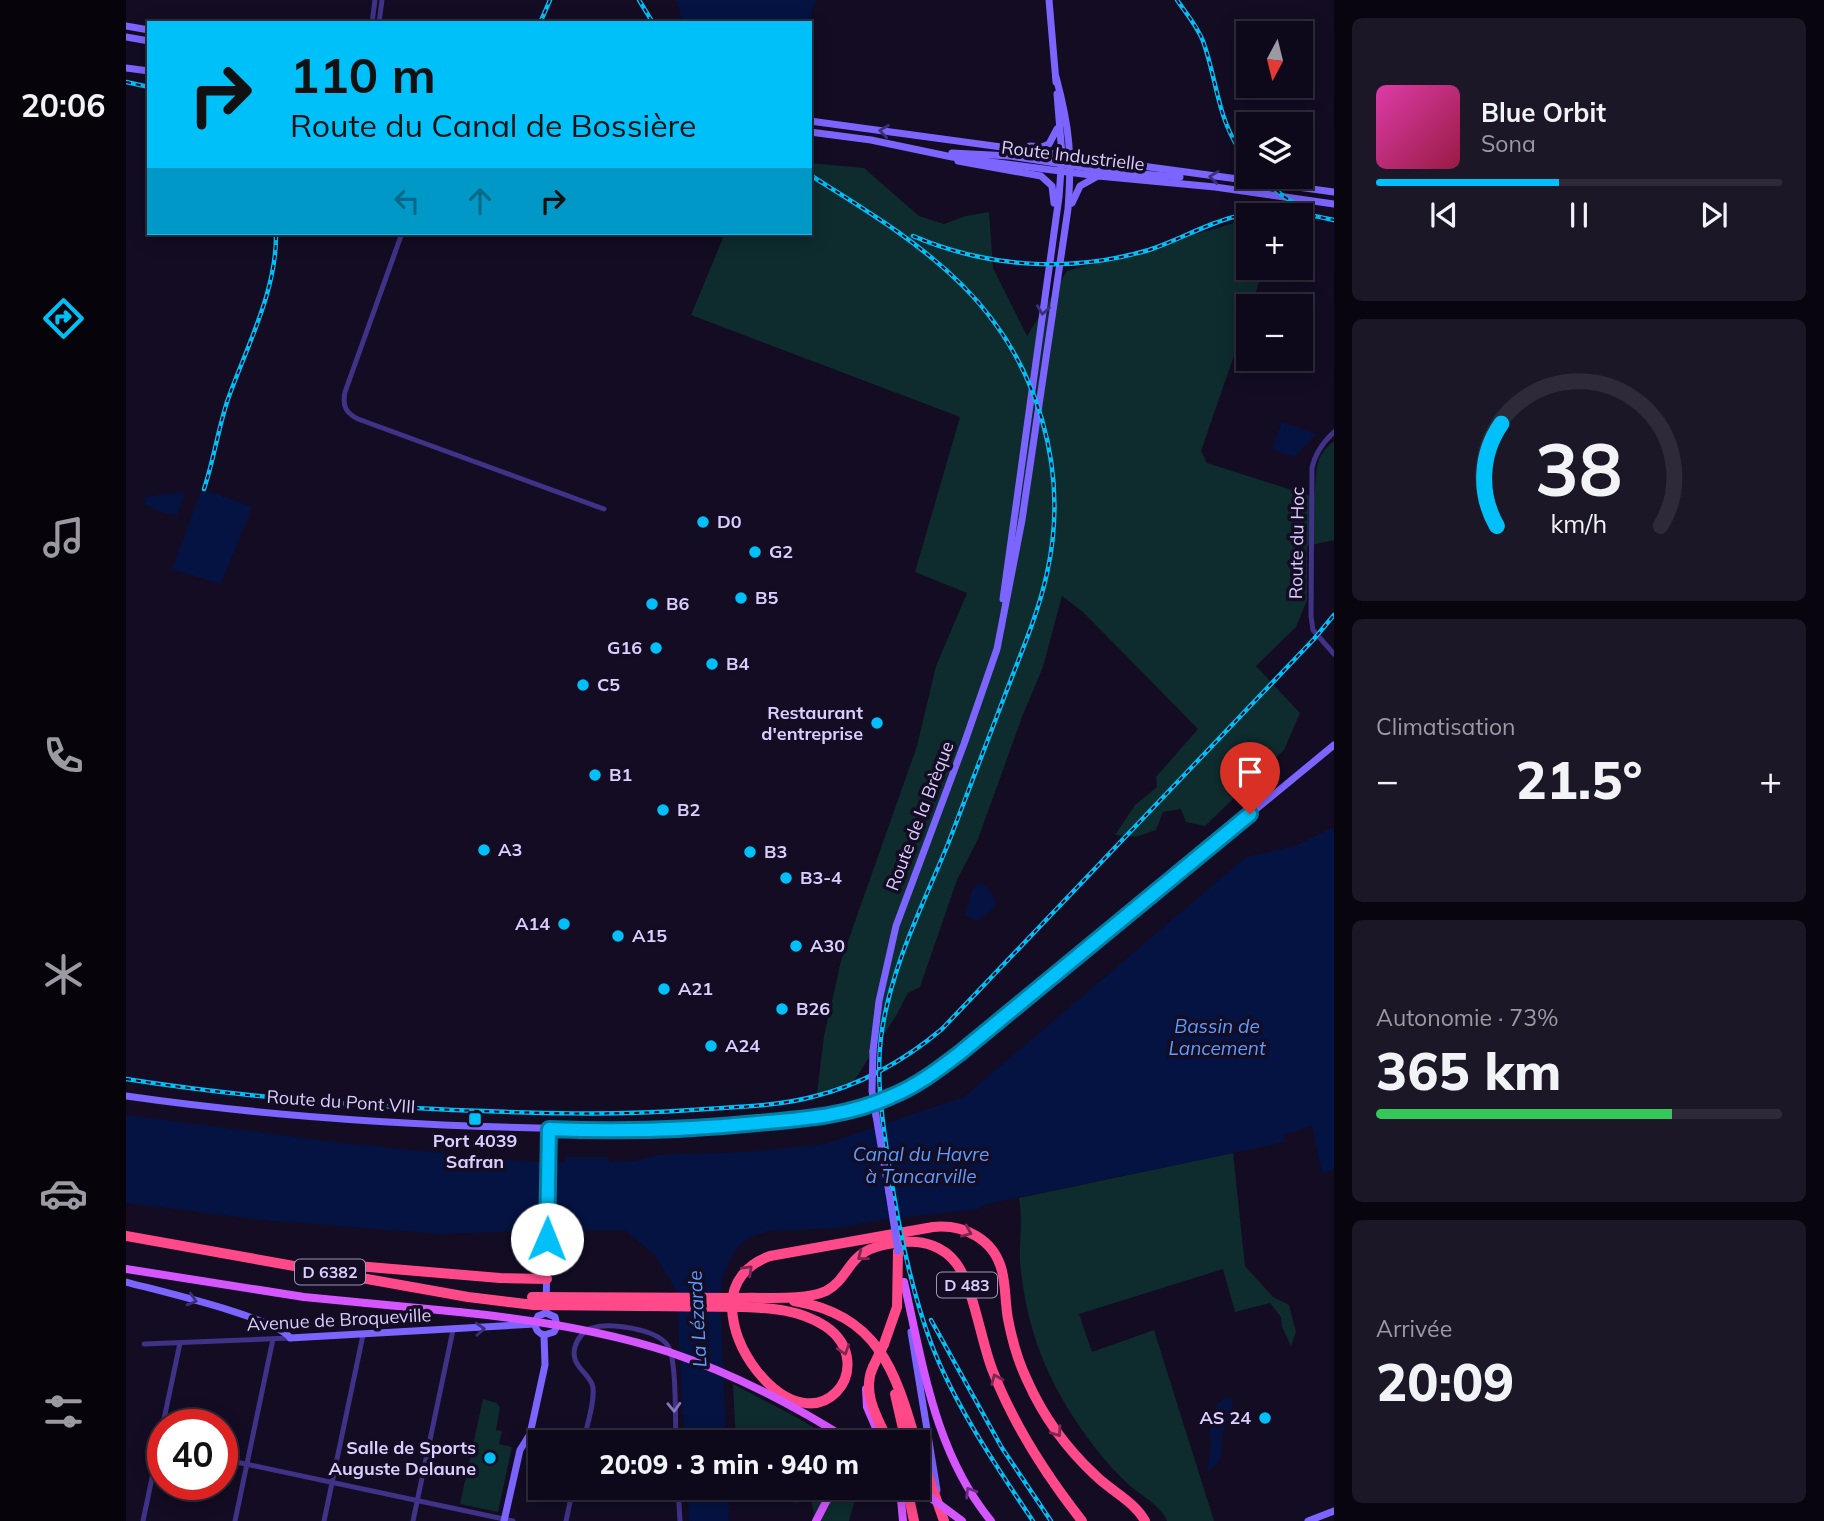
<!DOCTYPE html>
<html lang="fr">
<head>
<meta charset="utf-8">
<style>
  :root { --surface:#0e091a; --page:#1c1727; --text:#f1f3f6; --muted:#9b9aa2; --line:#2e2a39; --accent:#00c0f9 }
  body { margin:0; font-family:Mulish,sans-serif; background:var(--page); color:var(--text); height:100vh; display:flex; flex-direction:column; font-size:26px; white-space:nowrap }
  * { box-sizing:border-box; margin:0 }
  p { font-size:23px; color:var(--muted) }
  .icon { flex:none; width:38px; height:38px; fill:none; stroke:currentColor; stroke-width:2; stroke-linecap:round; stroke-linejoin:round }
  .map { position:relative; flex:1; overflow:hidden }
  .side { display:flex; flex-direction:column; gap:18px; padding:18px; background:#08050e; width:490px }
  .side>* { flex:none }
  .top-card { position:absolute; left:21px; top:21px; width:665px; height:214px; border-radius:0px; box-shadow:0 4px 18px #0003,0 0 0 2px var(--line); background:#00c0f9; color:#111; overflow:hidden }
  .needle { width:46px; rotate:187deg }
  .buttons { position:absolute; left:1110px; top:21px; display:grid; gap:14px }
  .buttons a { display:grid; place-items:center; width:77px; height:77px; border-radius:0px; background:var(--surface); box-shadow:0 4px 18px #0003,0 0 0 2px var(--line); font-size:35px }
  .speed { position:absolute; left:21px; top:1409px; display:flex; gap:14px; font-size:35px; font-weight:700; text-align:center }
  .speed>* { display:grid; place-content:center; width:91px; height:91px; border-radius:50%; background:var(--surface); box-shadow:0 4px 18px #0003,0 0 0 2px var(--line); line-height:1 }
  .speed .limit { border:10px solid #d22; background:#fff; color:#111 }
  .pin { position:absolute; display:grid; place-items:center; width:60px; height:60px; color:#fff; margin:-72px -30px; border-radius:50% 50% 50% 0; rotate:-45deg; box-shadow:0 0 7px #0007 }
  .pin .icon { rotate:45deg }
  .me { position:absolute; width:77px; margin:-38px; rotate:1deg; stroke-linejoin:round; filter:drop-shadow(0 0 5px #0008) }
  .turn { display:flex; align-items:center; gap:24px; height:147px; padding:0 28px; font-size:32px }
  .turn .icon { width:91px; height:91px; stroke-width:2.5 }
  .turn b { display:block; font-size:49px; line-height:60px }
  .lanes { display:flex; align-items:center; height:66px; padding:0 28px; background:#0003; justify-content:center; gap:35px; direction:ltr }
  .lanes .off { opacity:.35 }
  .big { font-size:52px; font-weight:800; line-height:1.1 }
  .side .card { flex:1; display:flex; flex-direction:column; justify-content:center; gap:10px; min-width:0; padding:0 24px; border-radius:10px; background:var(--page) }
  .side .dial { align-items:center; gap:0 }
  .dial svg { height:182px; overflow:visible; fill:none; stroke:var(--line); stroke-width:7; stroke-linecap:round; text-anchor:middle }
  .dial text { fill:var(--text); stroke:none }
  .song { display:flex; align-items:center; gap:21px }
  .cover { width:84px; height:84px; border-radius:10px; background:linear-gradient(135deg,hsl(320 70% 55%),hsl(340 70% 35%)) }
  .played { height:7px; border-radius:4px; background:linear-gradient(90deg,var(--accent) 45%,var(--line) 45%) }
  .keys { display:flex; justify-content:space-around; direction:ltr }
  .heat { display:flex; justify-content:space-between; align-items:center; font-size:38px; direction:ltr }
  .charge { height:10px; border-radius:5px; background:linear-gradient(90deg,#34c759 73%,var(--line) 0) }
  .trip { position:absolute; left:402px; top:1430px; width:402px; height:70px; border-radius:0px; background:var(--surface); box-shadow:0 4px 18px #0003,0 0 0 2px var(--line); font-weight:800; line-height:70px; text-align:center }
  main { display:flex; flex:1; min-height:0 }
  .tab-bar { display:flex; flex-direction:column; width:126px; justify-content:space-around; align-items:center; background:#06040a; color:var(--muted) }
  .tab-bar .icon { width:49px; height:49px }
  .tab-bar .on { color:var(--accent) }
  .tab-bar b { font-size:32px; color:var(--text) }
  .map>svg:first-child { display:block }
  .green { fill:#0e2b2e }
  .water { fill:#051343 }
  .lines { fill:none; stroke-linecap:round; stroke-linejoin:round }
  .street { stroke:#403286; stroke-width:5 }
  .secondary { stroke:#7c65ff; stroke-width:7 }
  .primary { stroke:#d555ff; stroke-width:8 }
  .highway { stroke:#ff4989; stroke-width:10 }
  .rail-casing { stroke:#00c0f9; stroke-width:4.5 }
  .rail { stroke:#130c23; stroke-width:2; stroke-dasharray:5; stroke-linecap:butt }
  .secondary-bridge { stroke:#7c65ff; stroke-width:7 }
  .primary-bridge { stroke:#d555ff; stroke-width:8 }
  .highway-bridge { stroke:#ff4989; stroke-width:10 }
  .oneway { stroke:#3d307b }
  .oneway2 { stroke:#7d2751 }
  .oneway3 { stroke:#8578bc }
  .oneway4 { stroke:#6a2d86 }
  .route-casing { stroke:#007da2; stroke-width:18 }
  .route { stroke:#00c0f9; stroke-width:12 }
  .poi-dot { fill:#00c0f9; stroke:#130c23; stroke-width:2.5 }
  .labels { text-anchor:middle; stroke-width:7; stroke-linejoin:round; paint-order:stroke }
  .shield { fill:#130c23; stroke:#9e94bd; stroke-width:2 }
  .shield-label { font-size:16px; font-weight:bold; fill:#daceff }
  .street-label { font-size:18px; fill:#daceff; stroke:#130c23 }
  .poi-label { font-size:18px; font-weight:bold; fill:#daceff; stroke:#130c23; text-anchor:start }
  .water-label { font-size:19px; font-style:italic; fill:#5c9eff; stroke:#130c23 }
</style>
</head>
<body>
<main>
<nav class="tab-bar">
<b>20:06</b>
<svg class="icon on" aria-label="directions" viewBox="0 0 24 24"><path d="M12 3l9 9-9 9-9-9zM9 14v-3h6M13 9l2 2-2 2"/></svg>
<svg class="icon" aria-label="music" viewBox="0 0 24 24"><path d="M9 18V5l10-2v13"/><circle cx="6" cy="18" r="3"/><circle cx="16" cy="16" r="3"/></svg>
<svg class="icon" aria-label="phone" viewBox="0 0 24 24"><path d="M5 4h4l2 5-3 2q2 4 5 5l2-3 5 2v4C11 20 4 13 5 4z"/></svg>
<svg class="icon" aria-label="climate" viewBox="0 0 24 24"><path d="M12 3v18M4 7l16 10M4 17L20 7"/></svg>
<svg class="icon" aria-label="car" viewBox="0 0 24 24"><path d="M5 17H2v-5l4-1 3-4h7l3 4 3 1v5h-3M9 17h6M6 11h13"/><circle cx="7" cy="17" r="2"/><circle cx="17" cy="17" r="2"/></svg>
<svg class="icon" aria-label="filters" viewBox="0 0 24 24"><path d="M4 7h16M4 17h16"/><circle cx="9" cy="7" r="2"/><circle cx="15" cy="17" r="2"/></svg>
</nav>
<div class="map">
<svg width="1208" height="1521" viewBox="0 0 1208 1521">
  <rect width="100%" height="100%" fill="#130c23"/>
  <g class="green">
    <path d="M684 163 738 168 793 216 818 224 840 216 863 212 867 268 901 336 941 271 1122 219V268H1138L1125 306H1122V315L1075 451 1081 463 1188 497C1192 472 1186 458 1208 441V540L1181 546V600L1170 627 1130 666 1174 713 1158 750 1079 826 1060 822 1055 809 1037 812 1030 830 1010 837 989 835 1009 805 1031 787 1030 777 1072 729 957 612 936 596 917 667 896 717 852 839 831 880 794 987 782 993 771 1014 728 1081 691 1093 698 1036 715 961 791 746 810 666 841 593 789 572 834 417 565 315 599 233H684Z"/>
    <path d="M1107 1153 1119 1266 1147 1297 1163 1305 1170 1332 1165 1346 1156 1327 1155 1317 1144 1303 1109 1312 1097 1269 953 1314 966 1352 1028 1330 1088 1521H1041C1035 1505 1015 1496 1003 1485 991 1474 980 1462 970 1449 925 1390 901 1337 894 1262 893 1241 897 1219 893 1198Z"/>
    <polygon points="607,1384 668,1416 712,1442 610,1442"/>
    <polygon points="357,1399 371,1403 374,1408 370,1430 376,1431 373,1444 386,1447 372,1512 334,1504"/>
    <polygon points="667,1488 732,1488 723,1521 689,1521 685,1499 669,1503"/>
  </g>
  <g class="water">
    <polygon points="550,0 690,0 682,23 557,23"/>
    <polygon points="1156,422 1190,434 1168,457 1146,449"/>
    <polygon points="76,489 126,507 95,584 46,569"/>
    <polygon points="56,492 59,494 51,515 37,513 19,504 19,497"/>
    <polygon points="1208,827 1208,1170 1196,1173 1186,1126 1157,1135 1160,1142 861,1204 852,1209 755,1220 712,1228 643,1231 626,1236 616,1243 609,1250 597,1276 594,1296 600,1442 559,1442 550,1290 529,1255 499,1230 425,1230 316,1234 135,1220 0,1203 0,1115 216,1143 406,1162 438,1163 440,1157 482,1157 483,1162 509,1161 531,1155 622,1152 699,1144 838,1097 1120,857 1170,846"/>
    <path d="M851 885H858C864 890 870 896 869 906L852 921 839 915 846 891Z"/>
    <path d="M1099 1398H1106L1107 1409 1096 1433 1095 1455 1090 1465 1082 1470C1082 1461 1085 1451 1085 1442 1084 1425 1082 1408 1099 1398Z"/>
    <polygon points="561,1488 602,1488 603,1521 563,1521"/>
  </g>
  <g class="lines">
    <g class="street">
      <polyline points="246,23 249,0"/>
      <polyline points="253,23 256,0"/>
      <path d="M276 233 219 392C216 406 220 413 232 419L478 509"/>
      <path d="M1208 432C1197 442 1189 453 1186 468L1185 616 1187 630 1208 654"/>
      <polyline points="18,1344 164,1338"/>
      <polyline points="37,1424 54,1343"/>
      <path d="M457 1442C460 1429 471 1396 466 1384 460 1371 444 1364 449 1347 451 1339 458 1330 466 1328 484 1322 531 1329 542 1346 551 1360 549 1422 550 1442"/>
      <polyline points="96,1459 387,1521"/>
      <polyline points="552,1488 554,1521"/>
      <polyline points="17,1521 37,1425"/>
      <polyline points="109,1521 147,1339"/>
      <polyline points="198,1521 237,1335"/>
      <polyline points="287,1521 327,1330"/>
      <polyline points="440,1521 447,1488"/>
    </g>
    <g class="secondary">
      <polyline points="923,0 930,82"/>
      <polyline points="0,26 23,30"/>
      <polyline points="0,37 23,41"/>
      <polyline points="0,68 23,71"/>
      <polyline points="684,121 1208,192"/>
      <polyline points="684,132 745,140 826,157 972,176 1089,187 1208,204"/>
      <polyline points="904,146 916,147 923,144 931,129"/>
      <polyline points="826,153 884,156 989,172 1054,177"/>
      <polyline points="832,161 915,176 926,186 928,203"/>
      <polyline points="946,203 954,186 972,176"/>
      <polyline points="877,599 933,197 936,155 931,94"/>
      <path d="M747 1051 753 1001 770 926 838 744 871 649 896 520 942 209C946 156 944 129 930 77"/>
      <path d="M0 1096C153 1118 307 1127 461 1129 521 1130 581 1128 641 1122 670 1120 698 1118 725 1111 762 1101 794 1083 824 1061L1208 745"/>
      <polyline points="750,1116 763,1193"/>
      <path d="M0 1282C29 1290 151 1318 164 1338L409 1324"/>
      <polyline points="420,1313 423,1129"/>
      <polyline points="785,1332 811,1490"/>
      <polyline points="418,1335 428,1332 431,1326 429,1317 420,1313"/>
      <path d="M418 1335C409 1332 407 1324 412 1316L420 1313"/>
      <polyline points="378,1521 394,1450 404,1434 419,1365 418,1335"/>
      <polyline points="1182,1521 1208,1511"/>
    </g>
    <g class="primary">
      <polyline points="0,1269 178,1297 333,1312"/>
      <path d="M778 1282C797 1365 809 1453 865 1521"/>
      <polyline points="740,1389 741,1407 756,1442"/>
      <polyline points="774,1488 777,1521"/>
      <polyline points="690,1521 701,1500 719,1488"/>
    </g>
    <g class="highway">
      <polyline points="0,1236 342,1297 408,1305"/>
      <polyline points="200,1266 219,1265 374,1278 421,1279"/>
      <path d="M615 1298C639 1297 678 1301 700 1291 714 1284 719 1271 729 1260 741 1246 761 1244 778 1242 798 1240 818 1247 830 1263 847 1285 855 1341 866 1369 887 1424 920 1475 956 1521"/>
      <path d="M668 1301C752 1315 769 1370 790 1442"/>
      <path d="M617 1307C647 1308 674 1310 699 1326 756 1364 694 1450 631 1371 617 1353 607 1331 606 1308 605 1282 621 1264 644 1256L807 1227C838 1224 868 1239 876 1271 880 1287 879 1303 882 1319 886 1340 892 1361 901 1380 917 1416 940 1448 969 1475 985 1491 1008 1501 1019 1521"/>
      <polyline points="758,1344 771,1307 772,1251"/>
      <path d="M747 1367C735 1392 752 1420 763 1442"/>
      <polyline points="769,1394 780,1442"/>
      <polyline points="793,1450 818,1521"/>
      <polyline points="781,1488 788,1521"/>
    </g>
    <g class="rail-casing">
      <g id="rail">
        <polyline points="513,0 527,23"/>
        <path d="M1051 0C1060 13 1071 26 1077 41 1093 86 1090 121 1122 162"/>
        <polyline points="414,23 424,0"/>
        <polyline points="0,82 23,87"/>
        <path d="M684 175C738 209 792 241 837 286 912 361 944 470 921 573 912 615 894 655 879 695 860 744 841 794 822 844 796 907 764 969 755 1037 750 1078 756 1118 762 1158 771 1220 783 1284 805 1343 828 1404 870 1466 907 1521"/>
        <polyline points="1135,177 1157,196 1182,211"/>
        <path d="M787 236C862 268 945 273 1023 250 1047 242 1069 230 1092 222 1131 207 1169 211 1208 220"/>
        <path d="M78 489C88 459 92 429 102 399 121 346 151 290 150 233"/>
        <path d="M0 1079C108 1096 217 1105 327 1110 406 1113 486 1116 565 1110 605 1107 647 1107 686 1097 735 1085 778 1061 816 1029L1188 639 1208 615"/>
        <polyline points="805,1320 876,1448 925,1521"/>
      </g>
    </g>
    <use href="#rail" class="rail"/>
    <g class="secondary-bridge">
      <polyline points="747,1051 746,1091 750,1116"/>
      <polyline points="763,1193 772,1251"/>
    </g>
    <g class="primary-bridge">
      <path d="M333 1312C403 1319 476 1330 543 1352 608 1374 668 1405 726 1442"/>
      <polyline points="764,1488 805,1498 836,1521"/>
    </g>
    <g class="highway-bridge">
      <polyline points="406,1297 615,1298"/>
      <polyline points="408,1305 617,1307"/>
      <polyline points="747,1367 758,1344"/>
    </g>
  </g>
  <defs><path id="oneway-chevron" d="M-2-3.5L2.5 0L-2 3.5" fill="none" stroke-width="1.6" stroke-linecap="round" stroke-linejoin="round" transform="scale(1.75)"/></defs>
  <g class="oneway">
    <use href="#oneway-chevron" transform="translate(758 131) rotate(-172)"/>
    <use href="#oneway-chevron" transform="translate(1088 177) rotate(-173)"/>
    <use href="#oneway-chevron" transform="translate(917 310) rotate(98)"/>
    <use href="#oneway-chevron" transform="translate(66 1300) rotate(16)"/>
    <use href="#oneway-chevron" transform="translate(354 1329) rotate(-3)"/>
  </g>
  <g class="oneway2">
    <use href="#oneway-chevron" transform="translate(841 1232) rotate(23)"/>
    <use href="#oneway-chevron" transform="translate(736 1256) rotate(142)"/>
    <use href="#oneway-chevron" transform="translate(622 1270) rotate(-44)"/>
    <use href="#oneway-chevron" transform="translate(718 1350) rotate(71)"/>
    <use href="#oneway-chevron" transform="translate(870 1379) rotate(-113)"/>
    <use href="#oneway-chevron" transform="translate(931 1432) rotate(55)"/>
  </g>
  <use class="oneway3" href="#oneway-chevron" transform="translate(548 1407) rotate(88)"/>
  <use class="oneway4" href="#oneway-chevron" transform="translate(844 1492) rotate(-122)"/>
  <g class="lines">
    <g class="route-casing">
      <path id="route" d="M421 1239 423 1129C492 1132 562 1130 631 1123 677 1119 723 1116 766 1096 791 1086 813 1069 834 1053L1124 814"/>
    </g>
    <use href="#route" class="route"/>
  </g>
  <g class="poi-dot">
    <circle cx="577" cy="522" r="7"/>
    <circle cx="629" cy="552" r="7"/>
    <circle cx="615" cy="598" r="7"/>
    <circle cx="526" cy="604" r="7"/>
    <circle cx="530" cy="648" r="7"/>
    <circle cx="586" cy="664" r="7"/>
    <circle cx="457" cy="685" r="7"/>
    <circle cx="751" cy="723" r="7"/>
    <circle cx="469" cy="775" r="7"/>
    <circle cx="537" cy="810" r="7"/>
    <circle cx="358" cy="850" r="7"/>
    <circle cx="624" cy="852" r="7"/>
    <circle cx="660" cy="878" r="7"/>
    <circle cx="438" cy="924" r="7"/>
    <circle cx="492" cy="936" r="7"/>
    <circle cx="670" cy="946" r="7"/>
    <circle cx="538" cy="989" r="7"/>
    <circle cx="656" cy="1009" r="7"/>
    <circle cx="585" cy="1046" r="7"/>
    <rect x="342" y="1112" width="14" height="14" rx="3.5"/>
    <circle cx="1139" cy="1418" r="7"/>
    <circle cx="364" cy="1458" r="7"/>
  </g>
  <g class="labels">
    <g class="shield">
      <rect x="169" y="1259.5" width="70" height="25" rx="5"/>
      <rect x="811" y="1272.5" width="60" height="25" rx="5"/>
    </g>
    <g class="shield-label">
      <text x="204" y="1278">D 6382</text>
      <text x="841" y="1291">D 483</text>
    </g>
    <g class="street-label">
      <text transform="translate(947 156) rotate(7)" y="6">Route Industrielle</text>
      <text transform="translate(1171 543) rotate(-89)" y="6">Route du Hoc</text>
      <text transform="translate(794 816) rotate(-69)" y="6">Route de la Brèque</text>
      <text transform="translate(215 1102) rotate(4)" y="6">Route du Pont VIII</text>
      <text transform="translate(213 1320) rotate(-3)" y="6">Avenue de Broqueville</text>
    </g>
    <g class="poi-label">
      <text x="591" y="528">D0</text>
      <text x="643" y="558">G2</text>
      <text x="629" y="604">B5</text>
      <text x="540" y="610">B6</text>
      <text x="516" y="654" text-anchor="end">G16</text>
      <text x="600" y="670">B4</text>
      <text x="471" y="691">C5</text>
      <text x="737" y="719" text-anchor="end">Restaurant<tspan x="737" dy="21">d'entreprise</tspan></text>
      <text x="483" y="781">B1</text>
      <text x="551" y="816">B2</text>
      <text x="372" y="856">A3</text>
      <text x="638" y="858">B3</text>
      <text x="674" y="884">B3-4</text>
      <text x="424" y="930" text-anchor="end">A14</text>
      <text x="506" y="942">A15</text>
      <text x="684" y="952">A30</text>
      <text x="552" y="995">A21</text>
      <text x="670" y="1015">B26</text>
      <text x="599" y="1052">A24</text>
      <text x="349" y="1147" text-anchor="middle">Port 4039<tspan x="349" dy="21">Safran</tspan></text>
      <text x="1125" y="1424" text-anchor="end">AS 24</text>
      <text x="350" y="1454" text-anchor="end">Salle de Sports<tspan x="350" dy="21">Auguste Delaune</tspan></text>
    </g>
    <g class="water-label">
      <text x="1091" y="1033">Bassin de<tspan x="1091" dy="22">Lancement</tspan></text>
      <text x="795" y="1161">Canal du Havre<tspan x="795" dy="22">à Tancarville</tspan></text>
      <text transform="translate(571 1319) rotate(-93)" y="7">La Lézarde</text>
    </g>
  </g>
</svg>
<div class="buttons">
<a><svg class="needle" viewBox="-14 -14 28 28"><path d="M0-13l5 13h-10z" fill="#e53935"/><path d="M0 13l5-13h-10z" fill="#9b9aa2"/></svg></a>
<a><svg class="icon" aria-label="layers" viewBox="0 0 24 24"><path d="M12 4l9 5-9 5-9-5zM3 14l9 5 9-5"/></svg></a>
<a>+</a>
<a>−</a>
</div>
<div class="speed"><div class="limit">40</div></div>
<div class="pin" style="left:1124px;top:814px;background:#d93025"><svg class="icon" aria-label="arrive" viewBox="0 0 24 24"><path d="M6 21V4h12l-3 4 3 4H6"/></svg></div>
<svg class="me" style="left:421px;top:1239px" viewBox="-20 -20 40 40"><circle r="19" fill="#fff"/><path d="M0-13L10 11 0 6-10 11z" fill="#00c0f9"/></svg>
<div class="trip">20:09 · 3 min · 940 m</div>
<div class="top-card">
<div class="turn"><svg class="icon" aria-label="right" viewBox="0 0 24 24"><path d="M7 20v-9h11M14 6l5 5-5 5"/></svg><div><b>110 m</b>Route du Canal de Bossière</div></div>
<div class="lanes"><svg class="icon off" aria-label="left" viewBox="0 0 24 24"><path d="M17 20v-9H6M10 6l-5 5 5 5"/></svg><svg class="icon off" aria-label="ahead" viewBox="0 0 24 24"><path d="M12 20V5M6 11l6-6 6 6"/></svg><svg class="icon" aria-label="right" viewBox="0 0 24 24"><path d="M7 20v-9h11M14 6l5 5-5 5"/></svg></div>
</div>
</div>
<section class="side">
<div class="card">
<div class="song"><i class="cover"></i><div><b>Blue Orbit</b><p>Sona</p></div></div>
<div class="played"></div>
<div class="keys"><svg class="icon" aria-label="previous" viewBox="0 0 24 24"><path d="M18 5L8 12l10 7zM5 5v14"/></svg><svg class="icon" aria-label="pause" viewBox="0 0 24 24"><path d="M8 5v14M16 5v14"/></svg><svg class="icon" aria-label="next" viewBox="0 0 24 24"><path d="M6 5l10 7-10 7zM19 5v14"/></svg></div>
</div>
<div class="card dial"><svg viewBox="0 0 100 80">
<path d="M14 69A42 42 0 1 1 86 69"/>
<path d="M14 69A42 42 0 0 1 16 24" stroke="#00c0f9"/>
<text x="50" y="56" font-size="32" font-weight="700">38</text>
<text x="50" y="72" font-size="11">km/h</text>
</svg></div>
<div class="card"><p>Climatisation</p>
<div class="heat"><a>−</a><b class="big">21.5°</b><a>+</a></div>
</div>
<div class="card"><p>Autonomie · 73%</p><b class="big">365 km</b><div class="charge"></div></div>
<div class="card"><p>Arrivée</p><b class="big">20:09</b></div>
</section>
</main>
</body>
</html>
